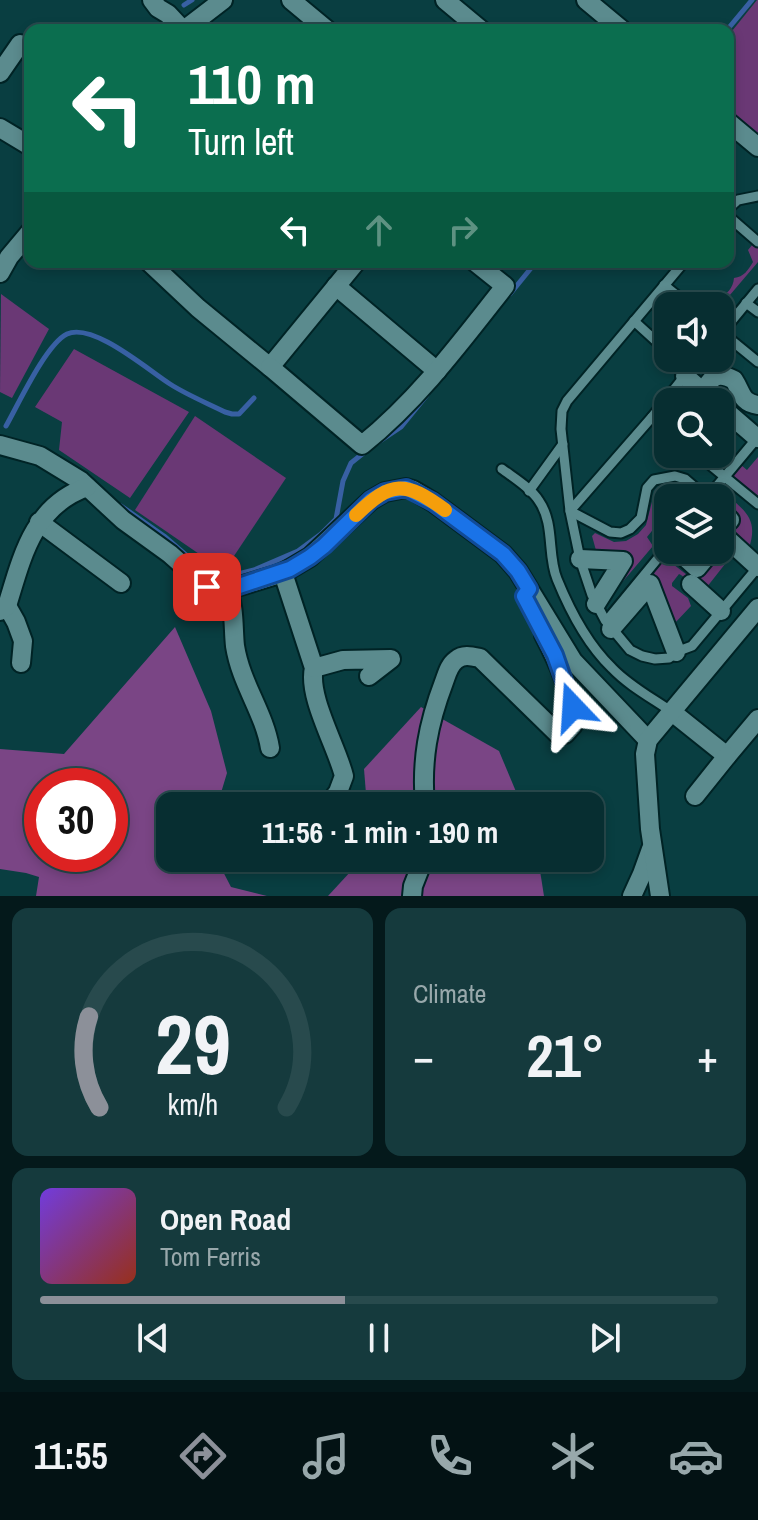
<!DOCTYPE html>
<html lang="en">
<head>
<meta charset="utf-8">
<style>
  :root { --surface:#072e31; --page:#153a3d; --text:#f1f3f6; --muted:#98a8ab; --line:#284a4d; --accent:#8c9099 }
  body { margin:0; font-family:"Archivo Narrow",sans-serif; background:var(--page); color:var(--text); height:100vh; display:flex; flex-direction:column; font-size:30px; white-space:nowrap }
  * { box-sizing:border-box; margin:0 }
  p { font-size:26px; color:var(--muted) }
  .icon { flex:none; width:44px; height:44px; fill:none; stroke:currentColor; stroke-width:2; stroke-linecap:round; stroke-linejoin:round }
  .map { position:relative; height:896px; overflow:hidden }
  .details { display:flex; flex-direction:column; gap:12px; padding:12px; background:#04191b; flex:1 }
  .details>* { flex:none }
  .hud { position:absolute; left:24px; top:24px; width:710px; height:244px; border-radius:16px; box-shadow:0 4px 12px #0003,0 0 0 2px var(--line); background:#0b6e4f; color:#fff; overflow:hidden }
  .tools { position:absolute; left:654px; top:292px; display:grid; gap:16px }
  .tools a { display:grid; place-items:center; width:80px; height:80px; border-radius:16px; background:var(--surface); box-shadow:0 4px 12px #0003,0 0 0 2px var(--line); font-size:40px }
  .speed { position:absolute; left:24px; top:768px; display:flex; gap:16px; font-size:40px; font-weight:700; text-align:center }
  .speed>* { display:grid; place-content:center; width:104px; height:104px; border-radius:50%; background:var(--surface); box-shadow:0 4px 12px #0003,0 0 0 2px var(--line); line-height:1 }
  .speed .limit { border:12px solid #d22; background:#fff; color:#111 }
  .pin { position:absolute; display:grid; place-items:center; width:68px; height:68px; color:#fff; margin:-34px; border-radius:16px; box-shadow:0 4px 12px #0006 }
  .me { position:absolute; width:88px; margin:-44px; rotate:340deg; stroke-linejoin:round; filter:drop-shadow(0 0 6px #0008) }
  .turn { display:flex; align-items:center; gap:28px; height:168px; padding:0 32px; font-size:36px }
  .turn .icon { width:104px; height:104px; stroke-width:2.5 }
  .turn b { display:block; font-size:56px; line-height:68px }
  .lanes { display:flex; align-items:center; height:76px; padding:0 32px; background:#0003; justify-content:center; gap:40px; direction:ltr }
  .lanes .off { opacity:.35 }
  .big { font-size:60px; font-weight:700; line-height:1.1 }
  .details .widget { flex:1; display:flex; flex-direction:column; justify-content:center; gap:12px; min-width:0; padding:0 28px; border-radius:16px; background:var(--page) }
  .details .dial { align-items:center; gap:0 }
  .dial svg { height:208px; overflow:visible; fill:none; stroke:var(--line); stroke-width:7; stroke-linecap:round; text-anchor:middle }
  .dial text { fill:var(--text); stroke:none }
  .song { display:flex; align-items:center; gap:24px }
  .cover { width:96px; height:96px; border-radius:12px; background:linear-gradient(135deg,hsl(260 70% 55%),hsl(10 70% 35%)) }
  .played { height:8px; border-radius:4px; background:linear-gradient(90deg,var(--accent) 45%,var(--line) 45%) }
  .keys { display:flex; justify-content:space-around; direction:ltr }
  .heat { display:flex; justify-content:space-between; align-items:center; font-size:44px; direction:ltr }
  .details .tiles { flex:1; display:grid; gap:12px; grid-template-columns:1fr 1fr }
  .widget:last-child { grid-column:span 2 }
  .trip { position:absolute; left:156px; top:792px; width:448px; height:80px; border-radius:16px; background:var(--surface); box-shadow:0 4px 12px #0003,0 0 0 2px var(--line); font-weight:700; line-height:80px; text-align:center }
  .tab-bar { display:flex; height:128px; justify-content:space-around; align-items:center; background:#031214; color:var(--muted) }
  .tab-bar .icon { width:56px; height:56px }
  .tab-bar .on { color:var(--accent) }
  .tab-bar b { font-size:36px; color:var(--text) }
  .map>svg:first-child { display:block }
  .green { fill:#6a3875 }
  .forest { fill:#7a4585; fill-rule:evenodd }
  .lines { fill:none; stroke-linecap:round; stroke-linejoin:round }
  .stream { stroke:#3860a3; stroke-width:5 }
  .service-casing { stroke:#002325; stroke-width:13 }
  .minor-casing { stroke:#002325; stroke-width:22 }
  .service { stroke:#5b8b8e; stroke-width:9 }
  .minor { stroke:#5b8b8e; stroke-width:18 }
  .route-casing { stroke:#114b97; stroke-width:20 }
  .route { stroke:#1a73e8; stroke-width:14 }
  .slow { stroke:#f59e0b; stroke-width:14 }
</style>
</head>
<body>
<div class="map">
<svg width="758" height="896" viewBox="0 0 758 896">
  <rect width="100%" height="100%" fill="#093e41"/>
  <g class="green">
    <polygon points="757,0 758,0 758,137 728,112 728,36"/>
    <path d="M753 244 758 247V262L724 302 716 304 709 297 712 295C724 299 733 290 734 278 744 277 748 270 753 262L748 250Z"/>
    <polygon points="1,294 49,329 12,398 0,392"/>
    <polygon points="74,349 189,412 130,498 59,450 62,422 35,407"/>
    <polygon points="195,416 286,478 224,571 135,510"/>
    <polygon points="758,457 758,498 733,477 741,465 747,470"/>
    <path d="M668 483C677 484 689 487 689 498H668V511L647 537 653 546 613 593 610 592 632 557 630 555 597 554 592 536 595 533 614 542 626 541 638 534 646 525 655 490 661 485Z"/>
    <path d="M724 496H728C747 512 758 521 749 548L720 531 722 498Z"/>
    <path d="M709 550C719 550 724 550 729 559L703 592 681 575 679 574 672 583V586L688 598 691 606 674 624 654 573 650 571 664 557 687 575Z"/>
  </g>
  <g class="forest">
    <path d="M175 627 211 711 227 773 217 806H170V858H216L231 887 267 896H36L39 877 26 873 0 869V749L64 754ZM42 786H110V854H42Z"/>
    <polygon points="421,707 499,751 522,806 367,806 364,769"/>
    <polygon points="363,858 538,858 544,896 328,896"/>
  </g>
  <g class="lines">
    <g class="stream">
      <polyline points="184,5 192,0"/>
      <polyline points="727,30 752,0"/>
      <polyline points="510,294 536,262"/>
      <path d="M6 426C18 405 46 344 67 334 93 322 148 370 170 384 187 395 207 403 225 412L232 414H239L254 398"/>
      <polyline points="377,443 401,427 427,395"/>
      <polyline points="121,506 164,536 202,569 213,577 222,578 254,570 298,551 321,534 336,519 343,481 351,463 366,451"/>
    </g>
    <g class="service-casing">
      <g id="service">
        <polyline points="728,209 738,200 758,196"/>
        <polyline points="728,216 758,242"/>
        <polyline points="684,262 567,401 562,411 561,429 570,511 580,559 592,595 605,620 630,650 642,656 655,659 669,658 676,652 692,646 758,567"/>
        <polyline points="664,285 690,306"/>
        <polyline points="746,303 758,312"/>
        <polyline points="634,321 668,352"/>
        <polyline points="720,331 758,362"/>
        <polyline points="720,335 758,289"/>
        <polyline points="675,358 689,370"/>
        <polyline points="699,358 652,417 570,511 610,532 621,533 630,529 641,518 647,488 654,480 675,476 685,479 707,498"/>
        <polyline points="652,417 668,430"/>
        <polyline points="697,454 758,504"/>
        <path d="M502 469C514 478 531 488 539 501 555 524 547 555 557 579 570 611 587 644 612 668 629 686 652 698 672 712"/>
        <polyline points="529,491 563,444"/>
        <polyline points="707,498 758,437"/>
        <polyline points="608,619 668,546"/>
      </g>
    </g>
    <g class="minor-casing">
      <g id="minor">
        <polyline points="152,0 158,8 168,14 183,30"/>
        <polyline points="291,0 327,30"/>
        <polyline points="445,0 481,30"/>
        <polyline points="586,0 622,30"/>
        <polyline points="184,30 223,0"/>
        <polyline points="0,73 20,44"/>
        <polyline points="728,122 758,147"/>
        <polyline points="0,128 30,146"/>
        <polyline points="149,262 198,308 270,367 356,262"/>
        <polyline points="0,273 9,257 30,232"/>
        <polyline points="336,286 437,371"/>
        <path d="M270 367 362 445C418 400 461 342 505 286L475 262"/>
        <polyline points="685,376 710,398"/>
        <path d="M698 402C709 386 710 367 734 380 742 392 741 403 758 405"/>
        <polyline points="720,406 757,438"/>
        <polyline points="0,445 40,456 81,481 123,520 170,554 207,587 227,590 283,573 310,557 371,500 385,492 406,488 413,490 433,502 503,554 518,571 573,661 648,740"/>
        <polyline points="720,510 730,520"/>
        <polyline points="39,522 121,583"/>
        <polyline points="720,541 724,536 758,567"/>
        <polyline points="677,550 697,568 712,550"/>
        <polyline points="580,559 623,561 596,604"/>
        <path d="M283 573 314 668C307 696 337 747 344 776L338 792 327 806"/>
        <polyline points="691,584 721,611"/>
        <path d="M227 590C235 606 233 628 235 646 241 684 264 712 270 748"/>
        <polyline points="7,606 16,622 23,641 21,663"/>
        <path d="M0 611 7 606C22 557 33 506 87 487"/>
        <polyline points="611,629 650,584 676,652"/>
        <polyline points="314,668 343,660 391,659 369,676"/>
        <polyline points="672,712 727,756 758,719"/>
        <polyline points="695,796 727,756"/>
        <path d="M425 806C421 761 428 724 444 682 447 674 449 665 456 660 463 654 471 656 480 658L558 734H565L573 725C573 694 558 662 544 635"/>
        <polyline points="412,896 413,886 424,858"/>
        <polyline points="632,896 642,874 651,849"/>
        <polyline points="660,896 650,829 645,754 648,740 758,608"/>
      </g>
    </g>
    <use href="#service" class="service"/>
    <use href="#minor" class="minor"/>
  </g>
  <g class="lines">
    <g class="route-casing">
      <polyline id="route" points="207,587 227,590 290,569 310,557 324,546 371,500 385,492 406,488 433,502 503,554 518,571 529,589 524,596 555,655 573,707"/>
    </g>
    <use href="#route" class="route"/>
    <path class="slow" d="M356 515C392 480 405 481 445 510"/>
  </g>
</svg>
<div class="tools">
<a><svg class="icon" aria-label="sound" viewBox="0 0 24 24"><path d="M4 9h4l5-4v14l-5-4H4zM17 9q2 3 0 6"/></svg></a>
<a><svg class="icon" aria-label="search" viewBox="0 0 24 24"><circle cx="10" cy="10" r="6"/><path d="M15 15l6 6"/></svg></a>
<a><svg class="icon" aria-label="layers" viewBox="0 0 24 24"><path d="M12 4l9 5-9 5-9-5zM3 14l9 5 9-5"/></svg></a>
</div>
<div class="speed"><div class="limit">30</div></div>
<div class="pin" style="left:207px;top:587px;background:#d93025"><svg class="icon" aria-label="arrive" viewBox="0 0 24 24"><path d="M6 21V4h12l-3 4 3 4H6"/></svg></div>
<svg class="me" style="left:573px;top:707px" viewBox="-20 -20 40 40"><path d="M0-17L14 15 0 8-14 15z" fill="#1a73e8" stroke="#fff" stroke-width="4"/></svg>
<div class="trip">11:56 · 1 min · 190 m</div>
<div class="hud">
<div class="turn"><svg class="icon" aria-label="left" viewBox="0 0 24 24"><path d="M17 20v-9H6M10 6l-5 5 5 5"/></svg><div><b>110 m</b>Turn left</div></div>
<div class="lanes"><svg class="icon" aria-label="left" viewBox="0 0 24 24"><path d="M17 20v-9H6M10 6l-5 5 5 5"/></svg><svg class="icon off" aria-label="ahead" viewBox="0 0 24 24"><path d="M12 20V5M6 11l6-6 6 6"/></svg><svg class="icon off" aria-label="right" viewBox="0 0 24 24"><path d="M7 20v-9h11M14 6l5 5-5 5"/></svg></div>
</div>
</div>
<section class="details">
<div class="tiles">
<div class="widget dial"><svg viewBox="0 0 100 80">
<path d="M14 69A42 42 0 1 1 86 69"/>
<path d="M14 69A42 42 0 0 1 10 34" stroke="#8c9099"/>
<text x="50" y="56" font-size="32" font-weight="700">29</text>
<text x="50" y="72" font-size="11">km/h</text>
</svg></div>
<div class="widget"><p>Climate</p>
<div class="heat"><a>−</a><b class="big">21°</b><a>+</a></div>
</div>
<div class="widget">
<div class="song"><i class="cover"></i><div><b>Open Road</b><p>Tom Ferris</p></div></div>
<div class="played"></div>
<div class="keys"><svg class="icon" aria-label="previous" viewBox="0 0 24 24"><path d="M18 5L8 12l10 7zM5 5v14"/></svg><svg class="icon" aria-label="pause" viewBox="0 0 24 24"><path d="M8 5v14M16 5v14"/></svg><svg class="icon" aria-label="next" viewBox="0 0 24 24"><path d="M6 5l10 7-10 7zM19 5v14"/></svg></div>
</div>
</div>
</section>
<nav class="tab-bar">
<b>11:55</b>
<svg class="icon on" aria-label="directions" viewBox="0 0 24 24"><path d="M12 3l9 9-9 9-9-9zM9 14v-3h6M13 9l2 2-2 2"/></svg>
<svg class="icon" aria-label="music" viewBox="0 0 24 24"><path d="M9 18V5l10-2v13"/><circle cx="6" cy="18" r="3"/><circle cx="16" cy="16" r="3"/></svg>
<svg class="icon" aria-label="phone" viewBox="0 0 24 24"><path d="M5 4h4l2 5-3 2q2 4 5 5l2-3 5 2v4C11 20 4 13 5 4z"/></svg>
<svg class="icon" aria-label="climate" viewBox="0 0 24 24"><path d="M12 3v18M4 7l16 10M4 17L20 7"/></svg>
<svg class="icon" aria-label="car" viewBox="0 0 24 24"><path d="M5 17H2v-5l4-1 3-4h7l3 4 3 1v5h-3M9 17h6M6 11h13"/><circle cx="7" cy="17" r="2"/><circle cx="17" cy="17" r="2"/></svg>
</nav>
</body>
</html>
